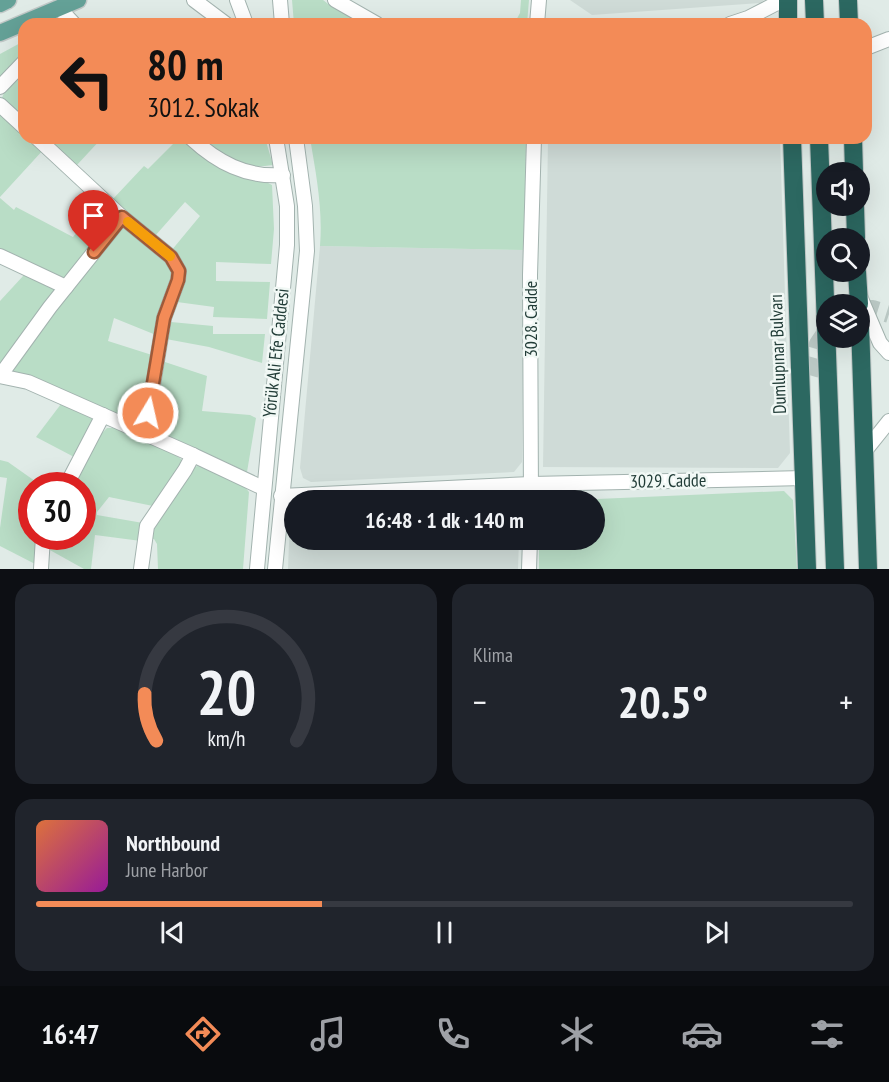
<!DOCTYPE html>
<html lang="tr">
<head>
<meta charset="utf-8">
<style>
  :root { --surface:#171b24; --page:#20242c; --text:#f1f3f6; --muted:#9ea1a6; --line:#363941; --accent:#f38b57 }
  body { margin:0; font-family:"PT Sans Narrow",sans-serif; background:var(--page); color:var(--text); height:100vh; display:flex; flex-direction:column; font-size:22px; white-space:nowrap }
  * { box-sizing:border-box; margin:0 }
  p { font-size:20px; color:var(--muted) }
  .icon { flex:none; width:33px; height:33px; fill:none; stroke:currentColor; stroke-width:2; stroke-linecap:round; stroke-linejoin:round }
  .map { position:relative; height:569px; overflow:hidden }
  .side { display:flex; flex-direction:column; gap:15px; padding:15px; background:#0d0f14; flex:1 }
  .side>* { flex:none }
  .banner { position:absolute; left:18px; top:18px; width:854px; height:126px; border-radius:18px; box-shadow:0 6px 24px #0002; background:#f38b57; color:#111; overflow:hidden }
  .fabs { position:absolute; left:816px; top:162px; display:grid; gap:12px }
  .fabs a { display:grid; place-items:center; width:54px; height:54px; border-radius:50%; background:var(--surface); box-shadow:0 6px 24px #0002; font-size:30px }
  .speed { position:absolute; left:18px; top:472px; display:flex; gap:12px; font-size:30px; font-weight:700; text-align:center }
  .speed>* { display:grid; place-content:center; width:78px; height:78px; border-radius:50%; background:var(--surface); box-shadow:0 6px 24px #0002; line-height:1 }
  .speed .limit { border:9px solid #d22; background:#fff; color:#111 }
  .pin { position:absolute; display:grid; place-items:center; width:51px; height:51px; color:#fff; margin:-62px -26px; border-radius:50% 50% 50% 0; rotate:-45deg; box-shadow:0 0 6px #0007 }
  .pin .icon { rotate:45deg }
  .me { position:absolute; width:66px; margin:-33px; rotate:9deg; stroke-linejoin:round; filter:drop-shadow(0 0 4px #0008) }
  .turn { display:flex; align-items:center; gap:21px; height:126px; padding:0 30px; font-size:27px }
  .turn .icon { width:78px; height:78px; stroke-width:2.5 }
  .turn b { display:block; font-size:42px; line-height:51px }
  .big { font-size:45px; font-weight:700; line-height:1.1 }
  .side .tile { flex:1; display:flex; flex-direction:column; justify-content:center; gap:9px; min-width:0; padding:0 21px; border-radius:18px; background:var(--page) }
  .side .dial { align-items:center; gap:0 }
  .dial svg { height:156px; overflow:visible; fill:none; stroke:var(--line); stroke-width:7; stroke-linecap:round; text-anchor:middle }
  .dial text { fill:var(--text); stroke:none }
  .song { display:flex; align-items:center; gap:18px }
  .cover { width:72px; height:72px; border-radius:9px; background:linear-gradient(135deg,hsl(20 70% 55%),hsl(300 70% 35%)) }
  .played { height:6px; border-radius:3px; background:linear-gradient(90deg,var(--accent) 35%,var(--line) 35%) }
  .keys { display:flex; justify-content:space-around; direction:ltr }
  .heat { display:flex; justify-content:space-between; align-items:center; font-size:33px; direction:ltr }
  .side .tiles { flex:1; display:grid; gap:15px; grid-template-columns:1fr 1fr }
  .tile:last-child { grid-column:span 2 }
  .trip { position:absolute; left:284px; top:490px; width:321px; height:60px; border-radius:30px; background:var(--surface); box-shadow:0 6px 24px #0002; font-weight:700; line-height:60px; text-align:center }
  .dock { display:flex; height:96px; justify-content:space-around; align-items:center; background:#090b0e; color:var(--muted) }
  .dock .icon { width:42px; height:42px }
  .dock .selected { color:var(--accent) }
  .dock b { font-size:27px; color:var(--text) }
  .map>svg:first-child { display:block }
  .built { fill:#cfdbd7 }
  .green { fill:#b9ddc6 }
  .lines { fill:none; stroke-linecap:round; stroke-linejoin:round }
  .highway-tunnel { stroke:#bac8c4; stroke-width:18; stroke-dasharray:18 9; stroke-linecap:butt }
  .minor-casing { stroke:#a3b3af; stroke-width:16 }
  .major-casing { stroke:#c1c8c7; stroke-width:19 }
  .highway-casing { stroke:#c1c8c7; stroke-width:20 }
  .minor { stroke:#fff; stroke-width:14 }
  .major { stroke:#64a197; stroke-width:16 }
  .highway { stroke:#2c6861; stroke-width:18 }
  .route-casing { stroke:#9e5a39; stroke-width:15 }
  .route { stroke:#f38b57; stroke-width:10 }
  .slow { stroke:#f59e0b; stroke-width:10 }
  .labels { text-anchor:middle; stroke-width:5; stroke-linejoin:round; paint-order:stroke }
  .street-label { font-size:18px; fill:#213c37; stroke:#f1f8f5 }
</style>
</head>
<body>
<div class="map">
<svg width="889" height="569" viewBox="0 0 889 569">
  <rect width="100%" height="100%" fill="#e0ebe7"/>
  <g class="built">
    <polygon points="570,0 764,0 760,3 592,15"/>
    <polygon points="548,138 780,138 790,453 778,468 543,467"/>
    <polygon points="320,246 524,250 522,462 514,472 311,482 303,478 300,468"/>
    <polygon points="518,495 519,501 425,501"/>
    <polygon points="294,511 294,540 519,540 518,569 288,569 290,517"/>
  </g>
  <g class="green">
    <polygon points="292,0 323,0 332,7 364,24 294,24"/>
    <polygon points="521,0 529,0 527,24 514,24 520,13"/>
    <polygon points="24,41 24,57 0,82 0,54"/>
    <polygon points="24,72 24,120 2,98 4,93"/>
    <polygon points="0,110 24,131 24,138 31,138 44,149 0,197"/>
    <polygon points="45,138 102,138 76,166"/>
    <polygon points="179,138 190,138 266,178 266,182 272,185 274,229 271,264 216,262 216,281 270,282 267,319 213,317 214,307 177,302 171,251 200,216 185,202 155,236 112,200 144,166 148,169"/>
    <path d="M198 138H265L273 165C237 171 226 157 198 138Z"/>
    <path d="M310 138H526L524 250 320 246C323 209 316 174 310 138Z"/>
    <polygon points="0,198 14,210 16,207 73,237 101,203 112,216 111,222 68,278 61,277 0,250"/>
    <polygon points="123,227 127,228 168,260 170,267 172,279 156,335 114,318 108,341 152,355 142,416 138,422 134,423 13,373 12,369 38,332 118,230"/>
    <polygon points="24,275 52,286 56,292 0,365 0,301"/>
    <polygon points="171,322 213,326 213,334 265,334 262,363 209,347 166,339"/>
    <polygon points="162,361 207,376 202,411 250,415 256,418 247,472 152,428"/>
    <polygon points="61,404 97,421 76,458 36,437"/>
    <polygon points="107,428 115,428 174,454 181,459 182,463 153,506 109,497 97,512 97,515 143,523 141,541 95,535 91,569 84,569 48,549 49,537 82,537 82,486 71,486 99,436"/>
    <polygon points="0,460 8,462 42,486 32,486 32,537 39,537 37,565 0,546 0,528 7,478 0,477"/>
    <polygon points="198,466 243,485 249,492 243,569 158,569 157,544 154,539 150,539 152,531 194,467"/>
    <polygon points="784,491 793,500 797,569 539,569 539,540 594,540 594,501 551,501"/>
  </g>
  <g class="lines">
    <g class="highway-tunnel">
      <polyline points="860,309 873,309 889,314"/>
      <polyline points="809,375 818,344 826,332"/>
    </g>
    <g class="minor-casing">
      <g id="minor">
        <polyline points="194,0 226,24"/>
        <polyline points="237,0 246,24"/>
        <polyline points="280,0 282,24"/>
        <polyline points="335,0 377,24"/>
        <polyline points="59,8 74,24"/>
        <polyline points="537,24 539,0"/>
        <polyline points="730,24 748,18 783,0"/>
        <polyline points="866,48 889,39"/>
        <polyline points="0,87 24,62"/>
        <polyline points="0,105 24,127"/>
        <polyline points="37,138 122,217 171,257 179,271 178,280 164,318 145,434"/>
        <path d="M191 138C217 162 246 178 283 175"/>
        <polyline points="0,256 66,287"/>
        <polyline points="859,294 880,343 889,353"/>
        <polyline points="0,376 28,382 193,455 263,488"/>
        <polyline points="0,376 50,307 122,217"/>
        <polyline points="865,451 889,421"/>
        <polyline points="66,486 103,415"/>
        <polyline points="281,496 531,484 804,478"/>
        <polyline points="531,501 530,275 534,138"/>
        <polyline points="41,569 43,537"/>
        <polyline points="141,569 147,526 185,470 193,455"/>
        <polyline points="257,569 287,245 287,206 276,138"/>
        <polyline points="275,569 307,251 305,206 296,138"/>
        <polyline points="529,569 530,540"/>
      </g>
    </g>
    <g class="major-casing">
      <g id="major">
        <polyline points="0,4 8,0"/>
        <polyline points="0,33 78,0"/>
      </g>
    </g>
    <g class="highway-casing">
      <g id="highway">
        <polyline points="788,0 788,24"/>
        <polyline points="814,0 815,24"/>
        <polyline points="848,0 849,24"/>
        <polyline points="792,138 807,569"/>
        <polyline points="819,138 835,569"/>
        <polyline points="853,138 854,172"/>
        <polyline points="855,206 856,238"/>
        <polyline points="857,272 859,304"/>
        <polyline points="860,323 868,569"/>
      </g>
    </g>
    <use href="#minor" class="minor"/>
    <use href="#major" class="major"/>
    <use href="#highway" class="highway"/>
  </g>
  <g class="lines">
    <g class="route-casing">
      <polyline id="route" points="94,252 122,217 171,257 179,271 178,280 164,318 148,413"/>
    </g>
    <use href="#route" class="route"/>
    <polyline class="slow" points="128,222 170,256"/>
  </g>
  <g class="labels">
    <g class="street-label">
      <text transform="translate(531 319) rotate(-90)" y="6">3028. Cadde</text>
      <text transform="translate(276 353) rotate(-84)" y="6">Yörük Ali Efe Caddesi</text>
      <text transform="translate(778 354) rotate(-92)" y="6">Dumlupınar Bulvarı</text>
      <text transform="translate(668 481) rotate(-1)" y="6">3029. Cadde</text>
    </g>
  </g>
</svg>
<div class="fabs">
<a><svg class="icon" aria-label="sound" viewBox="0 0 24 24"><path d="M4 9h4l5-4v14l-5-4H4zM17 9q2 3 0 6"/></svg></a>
<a><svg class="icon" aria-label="search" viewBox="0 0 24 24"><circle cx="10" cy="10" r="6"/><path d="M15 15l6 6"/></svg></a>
<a><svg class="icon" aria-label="layers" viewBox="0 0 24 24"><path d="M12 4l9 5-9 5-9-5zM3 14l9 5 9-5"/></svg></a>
</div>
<div class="speed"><div class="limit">30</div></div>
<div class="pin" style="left:94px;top:252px;background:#d93025"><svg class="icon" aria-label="arrive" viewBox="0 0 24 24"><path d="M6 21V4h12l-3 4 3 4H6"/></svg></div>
<svg class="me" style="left:148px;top:413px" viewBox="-20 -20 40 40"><circle r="17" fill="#f38b57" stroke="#fff" stroke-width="3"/><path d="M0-11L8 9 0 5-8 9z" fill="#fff"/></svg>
<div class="trip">16:48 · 1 dk · 140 m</div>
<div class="banner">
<div class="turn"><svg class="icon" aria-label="left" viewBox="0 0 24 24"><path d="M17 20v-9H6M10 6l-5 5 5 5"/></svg><div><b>80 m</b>3012. Sokak</div></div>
</div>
</div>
<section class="side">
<div class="tiles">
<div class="tile dial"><svg viewBox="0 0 100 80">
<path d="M14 69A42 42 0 1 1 86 69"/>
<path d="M14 69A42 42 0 0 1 8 45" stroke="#f38b57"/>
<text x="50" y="56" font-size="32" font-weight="700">20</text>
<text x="50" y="72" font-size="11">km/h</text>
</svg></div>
<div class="tile"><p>Klima</p>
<div class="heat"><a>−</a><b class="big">20.5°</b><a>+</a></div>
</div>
<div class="tile">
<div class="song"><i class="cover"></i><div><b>Northbound</b><p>June Harbor</p></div></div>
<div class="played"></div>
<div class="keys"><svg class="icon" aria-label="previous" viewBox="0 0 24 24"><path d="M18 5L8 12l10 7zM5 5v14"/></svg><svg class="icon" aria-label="pause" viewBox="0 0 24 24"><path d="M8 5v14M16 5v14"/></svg><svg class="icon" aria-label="next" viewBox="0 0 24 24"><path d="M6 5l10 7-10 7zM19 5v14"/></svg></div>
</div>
</div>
</section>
<nav class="dock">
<b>16:47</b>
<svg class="icon selected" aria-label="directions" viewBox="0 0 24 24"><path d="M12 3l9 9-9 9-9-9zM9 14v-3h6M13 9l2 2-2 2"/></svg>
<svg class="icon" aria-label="music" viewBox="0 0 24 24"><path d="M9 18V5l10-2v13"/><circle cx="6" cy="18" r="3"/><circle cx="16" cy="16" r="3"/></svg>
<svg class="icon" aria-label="phone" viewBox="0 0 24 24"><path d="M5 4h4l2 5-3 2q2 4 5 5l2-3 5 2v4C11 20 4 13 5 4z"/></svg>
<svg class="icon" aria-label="climate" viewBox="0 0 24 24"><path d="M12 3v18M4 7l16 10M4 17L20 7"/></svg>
<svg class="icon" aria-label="car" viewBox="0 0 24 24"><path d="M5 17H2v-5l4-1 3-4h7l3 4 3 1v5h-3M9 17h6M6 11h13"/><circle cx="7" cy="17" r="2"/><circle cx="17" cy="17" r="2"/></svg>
<svg class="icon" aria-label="filters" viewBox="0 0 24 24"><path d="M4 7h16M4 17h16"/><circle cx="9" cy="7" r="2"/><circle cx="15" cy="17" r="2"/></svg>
</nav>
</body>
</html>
